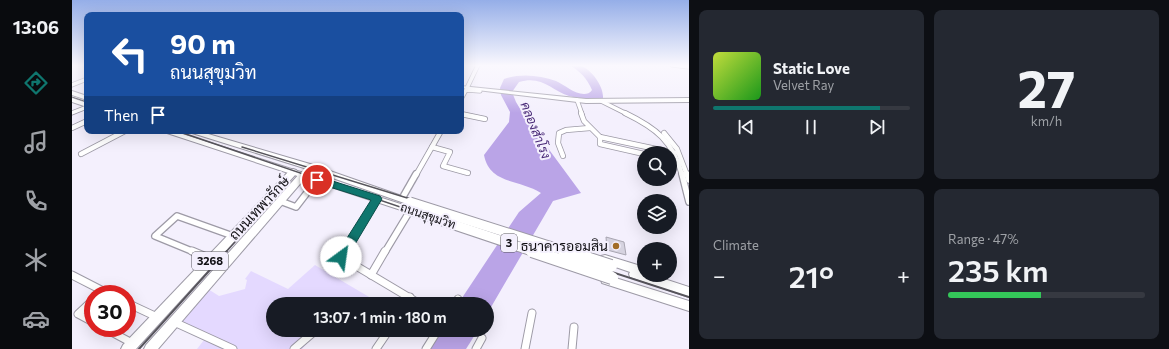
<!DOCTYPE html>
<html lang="en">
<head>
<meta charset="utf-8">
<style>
  :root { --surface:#171b24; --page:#242831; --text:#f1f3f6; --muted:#9ea1a6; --line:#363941; --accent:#0f766e }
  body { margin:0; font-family:Commissioner,Sarabun,sans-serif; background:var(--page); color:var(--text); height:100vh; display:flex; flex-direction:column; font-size:15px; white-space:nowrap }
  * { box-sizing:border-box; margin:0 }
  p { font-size:13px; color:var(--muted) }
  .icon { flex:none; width:22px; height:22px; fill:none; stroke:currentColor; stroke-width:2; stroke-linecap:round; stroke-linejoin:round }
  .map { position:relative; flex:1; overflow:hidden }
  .sheet { display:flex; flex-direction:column; gap:10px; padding:10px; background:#0d0f14; width:480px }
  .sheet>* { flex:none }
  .banner { position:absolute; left:12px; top:12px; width:380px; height:122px; border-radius:8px; box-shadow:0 4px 16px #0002; background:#1a4fa0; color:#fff; overflow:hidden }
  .tools { position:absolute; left:565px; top:146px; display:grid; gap:8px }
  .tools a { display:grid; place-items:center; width:40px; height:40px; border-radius:50%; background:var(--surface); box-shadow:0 4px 16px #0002; font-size:20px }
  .speed { position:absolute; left:12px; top:285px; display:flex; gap:8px; font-size:20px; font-weight:700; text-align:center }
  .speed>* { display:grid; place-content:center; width:52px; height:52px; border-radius:50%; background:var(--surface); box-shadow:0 4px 16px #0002; line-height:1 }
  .speed .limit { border:6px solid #d22; background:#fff; color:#111 }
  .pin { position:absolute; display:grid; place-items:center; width:34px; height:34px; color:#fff; margin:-17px; border:2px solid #fff; border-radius:50%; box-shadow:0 1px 4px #0007 }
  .me { position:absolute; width:44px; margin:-22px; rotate:31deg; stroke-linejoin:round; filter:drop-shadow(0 0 3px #0008) }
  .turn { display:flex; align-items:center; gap:14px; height:84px; padding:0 20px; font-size:18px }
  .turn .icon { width:52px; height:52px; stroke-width:2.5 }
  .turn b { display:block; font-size:28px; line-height:34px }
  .then { display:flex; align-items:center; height:38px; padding:0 20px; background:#0003; gap:8px; font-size:15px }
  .big { font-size:30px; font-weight:600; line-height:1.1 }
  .sheet .widget { flex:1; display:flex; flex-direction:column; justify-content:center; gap:6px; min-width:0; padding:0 14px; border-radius:8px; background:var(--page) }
  .sheet .dial { align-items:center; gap:0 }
  .dial b { font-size:52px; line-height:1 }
  .song { display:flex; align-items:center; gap:12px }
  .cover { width:48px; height:48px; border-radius:6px; background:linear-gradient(135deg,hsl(70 70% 55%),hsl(120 70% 35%)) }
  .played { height:4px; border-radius:2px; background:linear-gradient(90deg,var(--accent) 85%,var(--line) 85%) }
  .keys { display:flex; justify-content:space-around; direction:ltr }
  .heat { display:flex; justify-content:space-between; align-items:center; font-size:22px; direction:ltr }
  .charge { height:6px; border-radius:3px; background:linear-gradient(90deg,#34c759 47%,var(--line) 0) }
  .sheet .tiles { flex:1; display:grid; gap:10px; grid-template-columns:repeat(2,1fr) }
  .trip { position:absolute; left:194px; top:297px; width:228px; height:40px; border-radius:20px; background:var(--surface); box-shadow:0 4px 16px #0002; font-weight:600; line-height:40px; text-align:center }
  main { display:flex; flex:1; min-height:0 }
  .tab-bar { display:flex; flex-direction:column; width:72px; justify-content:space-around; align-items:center; background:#090b0e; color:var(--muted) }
  .tab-bar .icon { width:28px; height:28px }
  .tab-bar .selected { color:var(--accent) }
  .tab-bar b { font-size:18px; color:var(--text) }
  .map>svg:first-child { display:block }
  .green { fill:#e4d9ff }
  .water { fill:#baa4e7 }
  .building { fill:#d6d3e0; stroke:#a9a6b2 }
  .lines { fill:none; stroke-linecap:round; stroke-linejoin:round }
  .minor-far3-casing { stroke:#9d9aa6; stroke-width:5 }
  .minor-far2-casing { stroke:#9d9aa6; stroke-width:6 }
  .minor-far1-casing { stroke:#9d9aa6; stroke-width:8 }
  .minor-casing { stroke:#9d9aa6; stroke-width:9 }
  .secondary-casing { stroke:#9d9aa6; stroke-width:2 }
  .primary-casing { stroke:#9d9aa6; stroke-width:2 }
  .trunk-casing { stroke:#9d9aa6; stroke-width:2 }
  .minor-far3 { stroke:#fff; stroke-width:3.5 }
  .minor-far2 { stroke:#fff; stroke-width:4.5 }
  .minor-far1 { stroke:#fff; stroke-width:5.5 }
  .minor { stroke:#fff; stroke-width:7 }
  .secondary { fill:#fff; fill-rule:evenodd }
  .primary { fill:#fff; fill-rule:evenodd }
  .trunk { fill:#fff; fill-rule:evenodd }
  .rail-far2 { stroke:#57555c; stroke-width:1 }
  .rail-far1 { stroke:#57555c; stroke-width:1.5 }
  .rail { stroke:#57555c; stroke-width:2 }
  .trunk-bridge-far1-casing { stroke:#9d9aa6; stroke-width:11; stroke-linecap:butt }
  .trunk-bridge-casing { stroke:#9d9aa6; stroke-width:14; stroke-linecap:butt }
  .trunk-bridge-far1 { stroke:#fff; stroke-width:9 }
  .trunk-bridge { stroke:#fff; stroke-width:12 }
  .route { fill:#0f766e; stroke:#0a4d48 }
  .poi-dot { fill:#a16c26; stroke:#f4f0fd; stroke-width:1.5 }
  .labels { text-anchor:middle; stroke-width:4; stroke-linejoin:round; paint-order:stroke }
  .shield { fill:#f4f0fd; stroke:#55535a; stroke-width:1 }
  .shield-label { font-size:11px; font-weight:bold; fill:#111014 }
  .street-label { font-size:12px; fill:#111014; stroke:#f4f0fd }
  .water-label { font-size:13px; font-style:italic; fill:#492a77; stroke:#f4f0fd }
  .near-street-label { font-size:14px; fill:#111014; stroke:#f4f0fd }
  .near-poi-label { font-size:14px; fill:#111014; stroke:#f4f0fd; text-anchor:end }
</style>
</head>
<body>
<main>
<nav class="tab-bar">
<b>13:06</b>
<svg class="icon selected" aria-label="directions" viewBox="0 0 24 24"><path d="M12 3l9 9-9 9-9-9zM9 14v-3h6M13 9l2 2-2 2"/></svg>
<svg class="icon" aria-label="music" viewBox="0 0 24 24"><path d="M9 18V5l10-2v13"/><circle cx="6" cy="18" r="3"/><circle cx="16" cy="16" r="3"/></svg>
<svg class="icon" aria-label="phone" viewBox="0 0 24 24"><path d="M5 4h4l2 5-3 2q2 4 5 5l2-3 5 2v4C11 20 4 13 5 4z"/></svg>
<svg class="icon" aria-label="climate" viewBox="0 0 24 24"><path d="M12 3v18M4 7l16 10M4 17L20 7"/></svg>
<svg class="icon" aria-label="car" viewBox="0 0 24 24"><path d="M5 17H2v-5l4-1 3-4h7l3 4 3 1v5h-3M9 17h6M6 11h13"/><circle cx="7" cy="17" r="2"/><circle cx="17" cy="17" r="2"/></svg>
</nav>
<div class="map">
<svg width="617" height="349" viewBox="0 0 617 349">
  <rect width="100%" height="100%" fill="#f4f0fd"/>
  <polygon class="green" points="243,265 309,304 201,304 201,330 247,330 230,349 125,349 132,340 105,327 136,289 147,296 173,289 175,280 173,279 179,271 216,289"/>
  <g class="water">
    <path d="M497 65C499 65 503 64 506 65 518 67 532 86 531 98 520 99 508 99 497 96 479 90 470 75 447 82L440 92 444 102 453 117 509 193 481 201 415 314V304H386L447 212 469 193C448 179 418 185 412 155L437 122 438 112 429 95 428 88 432 79C448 73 468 75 484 81 493 85 502 94 512 94 515 94 518 93 520 90 515 78 508 71 497 65Z"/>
    <polygon points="369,330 406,330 394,349 357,349"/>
  </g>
  <polygon class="building" points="534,237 552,242 554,255 535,250"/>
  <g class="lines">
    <g class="minor-far3-casing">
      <g id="minor-far3">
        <polyline points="600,65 617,67"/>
        <polyline points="0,85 15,79"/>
        <polyline points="395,88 406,65"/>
        <polyline points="389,99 394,90 408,91"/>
        <polyline points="505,100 510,114"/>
        <polyline points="529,101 555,114"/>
        <polyline points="0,113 15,107"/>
      </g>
    </g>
    <g class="minor-far2-casing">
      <g id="minor-far2">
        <polyline points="509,113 512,121 528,137 603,153"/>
        <path d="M553 113C584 128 601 141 610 175"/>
        <polyline points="389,114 413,119"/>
        <polyline points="0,128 15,121"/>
        <polyline points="592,133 605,149 615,175"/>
        <polyline points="528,137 528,144 572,154"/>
        <polyline points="360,147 378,152 371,166 396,173"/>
        <polyline points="9,154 53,131"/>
        <polyline points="491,156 486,143 487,133 494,130 518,128"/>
        <polyline points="598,159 608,162"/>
        <polyline points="344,175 369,131"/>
      </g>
    </g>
    <g class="minor-far1-casing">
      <g id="minor-far1">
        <polyline points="610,174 617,202"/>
        <polyline points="615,174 617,180"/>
        <polyline points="332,195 344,174"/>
        <polyline points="208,201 224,207 234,194"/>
        <polyline points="122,252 83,236 105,216 161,236"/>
        <polyline points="272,252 305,199"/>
        <polyline points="313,252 336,214"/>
      </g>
    </g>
    <g class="minor-casing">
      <g id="minor">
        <polyline points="120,251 139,259"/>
        <polyline points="273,251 269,257 348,304"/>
        <polyline points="0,275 37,294"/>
        <polyline points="299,275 313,251"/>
        <polyline points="21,300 6,314 21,322"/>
        <polyline points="55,303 85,317"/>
        <polyline points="333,304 338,297"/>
        <polyline points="383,304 386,299"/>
        <polyline points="102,322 161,349"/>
        <polyline points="32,328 60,343"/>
        <polyline points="222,349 244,330"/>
        <polyline points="304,349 317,330"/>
        <polyline points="354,349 366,330"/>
        <polyline points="404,349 410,338"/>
        <polyline points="453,349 460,313"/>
        <polyline points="500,349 502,327"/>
      </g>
    </g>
    <g class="secondary-casing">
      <polygon id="secondary" points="389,86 514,99 617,98 617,102 514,103 389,88"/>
    </g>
    <g class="primary-casing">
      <g id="primary">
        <polygon points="221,169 224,170 225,172 224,174 64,349 49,349 51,345 218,170"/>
        <polygon points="231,172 235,175 234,177 86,349 72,349 74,345 228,173"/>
      </g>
    </g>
    <g class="trunk-casing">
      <g id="trunk">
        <polygon points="0,91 15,96 15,100 0,95"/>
        <polygon points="0,98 15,103 15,107 0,102"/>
        <polygon points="91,131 101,131 338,207 339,209 338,211 332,211 92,132"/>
        <polygon points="116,131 126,131 238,164 341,200 342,202 341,204 335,204 232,168 117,132"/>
        <polygon points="533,255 572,267 572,275 580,275 617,287 617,297 558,277 557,274 558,272 529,262 528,259 529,256"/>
        <polygon points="534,275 617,301 617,311 530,283 529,280 530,277"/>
      </g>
    </g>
    <use href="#minor-far3" class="minor-far3"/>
    <use href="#minor-far2" class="minor-far2"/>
    <use href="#minor-far1" class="minor-far1"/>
    <use href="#minor" class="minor"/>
    <use href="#secondary" class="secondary"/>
    <use href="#primary" class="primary"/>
    <use href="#trunk" class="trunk"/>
    <polyline class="rail-far2" points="0,97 15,102"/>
    <g class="rail-far1">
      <polyline points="105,131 387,227 479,252"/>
      <polyline points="170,147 358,205 469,244"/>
      <polyline points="154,252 199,202"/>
    </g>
    <g class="rail">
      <polyline points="475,251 617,297"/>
      <polyline points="67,349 155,251"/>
    </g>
    <g class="trunk-bridge-far1-casing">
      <g id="trunk-bridge-far1">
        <polyline points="338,202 496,252"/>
        <polyline points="335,209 463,252"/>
      </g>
    </g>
    <g class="trunk-bridge-casing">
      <g id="trunk-bridge">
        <polyline points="460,251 540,278"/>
        <polyline points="493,251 539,266"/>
      </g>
    </g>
    <use href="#trunk-bridge-far1" class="trunk-bridge-far1"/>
    <use href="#trunk-bridge" class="trunk-bridge"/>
  </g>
  <linearGradient id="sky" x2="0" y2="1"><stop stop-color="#95aee8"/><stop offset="0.58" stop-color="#faf8fe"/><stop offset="1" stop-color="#faf8fe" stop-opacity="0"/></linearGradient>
  <rect width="617" height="113" fill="url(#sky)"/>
  <polygon class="route" points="242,177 248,177 308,196 310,199 273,261 269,262 265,261 263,257 299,200 242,182 240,180"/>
  <circle class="poi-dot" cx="544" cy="246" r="4"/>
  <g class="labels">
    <g class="shield">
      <rect x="429" y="234" width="16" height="18" rx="3"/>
      <rect x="120" y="252" width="36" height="18" rx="3"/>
    </g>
    <g class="shield-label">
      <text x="437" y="247">3</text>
      <text x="138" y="265">3268</text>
    </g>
    <g class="street-label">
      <text transform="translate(356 216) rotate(19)" y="4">ถนนสุขุมวิท</text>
    </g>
    <g class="water-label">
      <text transform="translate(464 130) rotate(68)" y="5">คลองสำโรง</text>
    </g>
    <g class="near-street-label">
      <text transform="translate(187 208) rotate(-47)" y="5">ถนนเทพารักษ์</text>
    </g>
    <g class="near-poi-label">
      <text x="536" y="251">ธนาคารออมสิน</text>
    </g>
  </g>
</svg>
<div class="tools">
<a><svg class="icon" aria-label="search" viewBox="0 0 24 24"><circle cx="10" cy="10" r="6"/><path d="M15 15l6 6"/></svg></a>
<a><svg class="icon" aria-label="layers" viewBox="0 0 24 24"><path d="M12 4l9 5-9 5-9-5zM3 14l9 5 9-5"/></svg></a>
<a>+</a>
</div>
<div class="speed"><div class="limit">30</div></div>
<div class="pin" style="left:245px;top:180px;background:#d93025"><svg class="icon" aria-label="arrive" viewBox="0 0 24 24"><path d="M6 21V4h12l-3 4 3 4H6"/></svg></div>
<svg class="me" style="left:269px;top:257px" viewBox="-20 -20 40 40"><circle r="19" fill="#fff"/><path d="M0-13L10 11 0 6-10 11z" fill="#0f766e"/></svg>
<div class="trip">13:07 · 1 min · 180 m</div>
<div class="banner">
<div class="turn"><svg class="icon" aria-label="left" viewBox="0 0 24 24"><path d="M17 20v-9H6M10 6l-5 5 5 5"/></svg><div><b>90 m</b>ถนนสุขุมวิท</div></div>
<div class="then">Then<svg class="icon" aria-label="arrive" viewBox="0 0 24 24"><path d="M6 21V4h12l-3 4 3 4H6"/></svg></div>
</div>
</div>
<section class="sheet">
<div class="tiles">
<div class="widget">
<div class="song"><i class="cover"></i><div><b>Static Love</b><p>Velvet Ray</p></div></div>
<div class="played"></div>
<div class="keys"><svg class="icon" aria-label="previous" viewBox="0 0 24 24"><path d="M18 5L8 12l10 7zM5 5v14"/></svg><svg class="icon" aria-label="pause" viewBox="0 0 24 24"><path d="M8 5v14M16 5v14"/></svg><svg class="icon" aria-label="next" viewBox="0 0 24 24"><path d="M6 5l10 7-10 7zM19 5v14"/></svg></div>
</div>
<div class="widget dial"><b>27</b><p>km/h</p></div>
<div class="widget"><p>Climate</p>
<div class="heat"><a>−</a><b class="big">21°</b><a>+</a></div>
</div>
<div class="widget"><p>Range · 47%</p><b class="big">235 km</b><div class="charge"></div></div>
</div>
</section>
</main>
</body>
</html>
